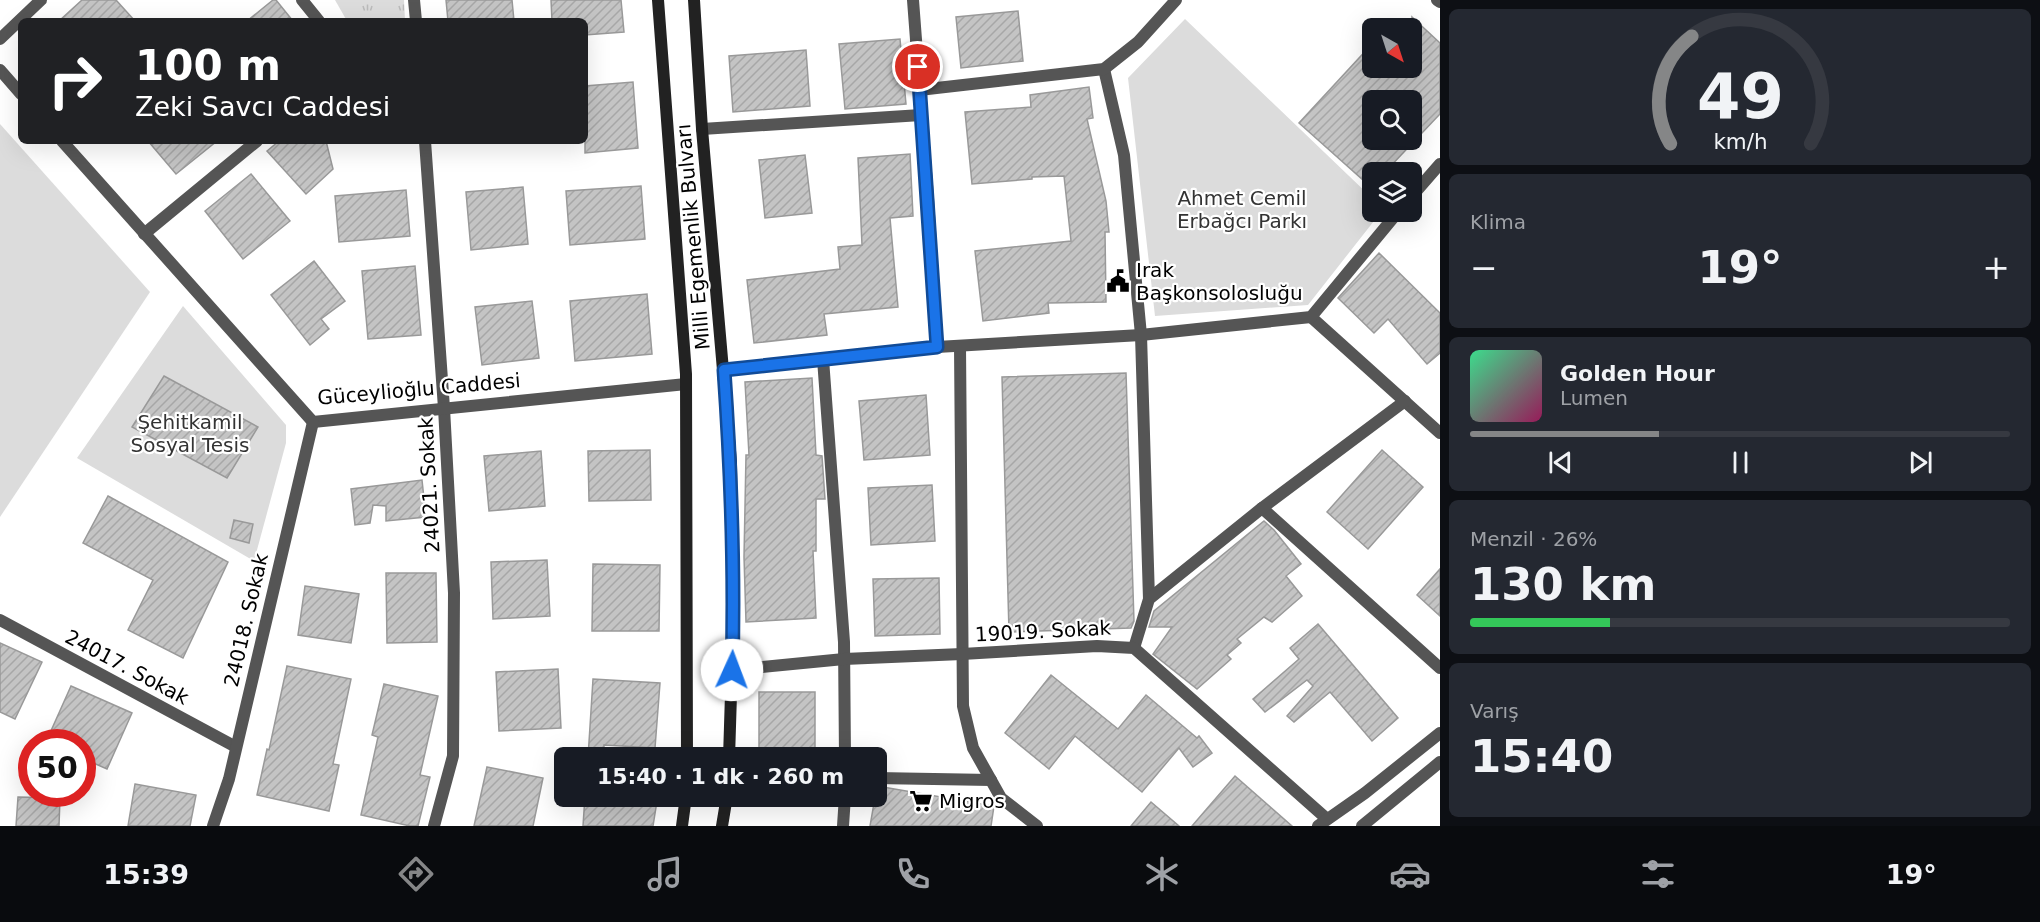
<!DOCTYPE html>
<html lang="tr">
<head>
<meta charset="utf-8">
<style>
  :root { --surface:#171b24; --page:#242831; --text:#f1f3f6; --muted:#9ea1a6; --line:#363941; --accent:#858687 }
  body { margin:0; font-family:"DejaVu Sans",sans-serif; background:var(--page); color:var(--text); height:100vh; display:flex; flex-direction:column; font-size:22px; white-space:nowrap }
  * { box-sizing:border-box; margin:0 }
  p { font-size:20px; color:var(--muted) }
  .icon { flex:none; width:33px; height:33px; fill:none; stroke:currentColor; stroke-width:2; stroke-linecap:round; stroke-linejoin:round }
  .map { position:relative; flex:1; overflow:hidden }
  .drawer { display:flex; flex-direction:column; gap:9px; padding:9px; background:#0d0f14; width:600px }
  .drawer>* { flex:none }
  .hud { position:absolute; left:18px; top:18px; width:570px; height:126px; border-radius:9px; box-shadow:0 6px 24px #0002; background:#202124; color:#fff; overflow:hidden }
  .needle { width:39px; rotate:141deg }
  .controls { position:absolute; left:1362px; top:18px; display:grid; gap:12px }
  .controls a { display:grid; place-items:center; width:60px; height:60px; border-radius:9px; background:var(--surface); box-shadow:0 6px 24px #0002; font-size:30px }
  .speed { position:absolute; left:18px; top:729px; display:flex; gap:12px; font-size:30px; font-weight:700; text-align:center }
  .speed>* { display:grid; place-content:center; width:78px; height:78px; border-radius:50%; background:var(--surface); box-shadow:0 6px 24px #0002; line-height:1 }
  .speed .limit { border:9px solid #d22; background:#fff; color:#111 }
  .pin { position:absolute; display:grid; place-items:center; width:51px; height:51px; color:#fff; margin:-26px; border:3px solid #fff; border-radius:50%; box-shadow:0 2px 6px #0007 }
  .me { position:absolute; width:66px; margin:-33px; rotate:2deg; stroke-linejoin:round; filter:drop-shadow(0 0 4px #0008) }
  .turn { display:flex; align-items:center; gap:21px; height:126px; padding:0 18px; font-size:27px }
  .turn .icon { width:78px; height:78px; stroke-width:2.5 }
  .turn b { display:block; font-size:42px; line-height:51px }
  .big { font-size:45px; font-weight:600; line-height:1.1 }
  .drawer .tile { flex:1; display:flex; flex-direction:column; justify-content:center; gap:9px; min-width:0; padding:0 21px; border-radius:9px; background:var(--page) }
  .drawer .dial { align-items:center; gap:0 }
  .dial svg { height:156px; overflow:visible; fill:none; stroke:var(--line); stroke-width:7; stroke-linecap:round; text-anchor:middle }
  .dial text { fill:var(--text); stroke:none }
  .song { display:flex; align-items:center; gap:18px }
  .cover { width:72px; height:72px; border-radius:9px; background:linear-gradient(135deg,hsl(150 70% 55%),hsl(330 70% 35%)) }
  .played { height:6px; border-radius:3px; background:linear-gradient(90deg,var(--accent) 35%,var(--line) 35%) }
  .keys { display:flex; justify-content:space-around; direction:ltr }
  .heat { display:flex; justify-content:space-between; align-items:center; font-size:33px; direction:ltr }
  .charge { height:9px; border-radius:4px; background:linear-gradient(90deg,#34c759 26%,var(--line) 0) }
  .trip { position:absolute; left:554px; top:747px; width:333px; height:60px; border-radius:9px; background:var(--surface); box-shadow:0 6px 24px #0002; font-weight:600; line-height:60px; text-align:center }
  .menu { display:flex; height:96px; justify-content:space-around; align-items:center; background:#090b0e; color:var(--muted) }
  .menu .icon { width:42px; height:42px }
  .menu .selected { color:var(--accent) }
  .menu b { font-size:27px; color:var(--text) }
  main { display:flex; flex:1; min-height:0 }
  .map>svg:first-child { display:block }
  .grass { fill:url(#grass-tufts) }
  .green { fill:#dcdcdc }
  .building { fill:url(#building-hatch); stroke:#999; stroke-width:1.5; fill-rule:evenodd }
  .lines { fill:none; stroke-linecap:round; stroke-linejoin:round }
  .minor { stroke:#555; stroke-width:12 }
  .tertiary { stroke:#555; stroke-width:12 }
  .secondary { stroke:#222; stroke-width:12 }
  .route-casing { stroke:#114b97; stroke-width:15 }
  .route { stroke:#1a73e8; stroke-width:10 }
  .labels { text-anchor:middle; stroke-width:4.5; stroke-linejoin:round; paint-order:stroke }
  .park-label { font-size:20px; fill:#333; stroke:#fff }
  .street-label { font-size:20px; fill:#000; stroke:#fff }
  .poi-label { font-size:20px; fill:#000; stroke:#fff; text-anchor:start }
</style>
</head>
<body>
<main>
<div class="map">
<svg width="1440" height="826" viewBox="0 0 1440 826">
  <defs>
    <pattern id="grass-tufts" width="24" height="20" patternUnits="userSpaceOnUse" patternTransform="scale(1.5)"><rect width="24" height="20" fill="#dcdcdc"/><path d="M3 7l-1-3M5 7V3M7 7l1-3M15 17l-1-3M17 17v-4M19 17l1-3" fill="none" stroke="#bbb"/></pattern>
    <pattern id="building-hatch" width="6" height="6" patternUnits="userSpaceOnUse" patternTransform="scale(1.5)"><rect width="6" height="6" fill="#c4c4c4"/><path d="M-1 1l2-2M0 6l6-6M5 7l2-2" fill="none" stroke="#a7a7a7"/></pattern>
  </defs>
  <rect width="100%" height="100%" fill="#fff"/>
  <polygon class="grass" points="335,0 404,0 405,21 347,21"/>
  <g class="green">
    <polygon points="1185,19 1372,198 1372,212 1381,212 1308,305 1155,316 1128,78"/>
    <polygon points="0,124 150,292 0,517"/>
    <polygon points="183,306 286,425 286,443 254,561 77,458"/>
  </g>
  <g class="building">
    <polygon points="82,0 116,0 135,21 59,21"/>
    <polygon points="273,0 276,0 293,21 247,21"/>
    <polygon points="446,0 512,0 514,21 448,21"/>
    <polygon points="551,0 621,0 624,32 585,35 585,21 552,21"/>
    <polygon points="1018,11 1023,61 961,68 956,17"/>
    <path d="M1412 17 1440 43V114L1385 172H1372V188L1299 123 1372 44V68H1412ZM1372 100H1412V140H1372Z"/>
    <polygon points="900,39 906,104 845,109 839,44"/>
    <polygon points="806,50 810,106 733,112 729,56"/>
    <polygon points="633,82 638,148 585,153 585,86"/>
    <polygon points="1089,87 1093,118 1087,119 1106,201 1109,232 1105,232 1106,302 1048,303 1049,313 983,321 975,251 1071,241 1064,176 1032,177 1032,179 972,184 965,112 1031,107 1030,95"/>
    <polygon points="148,141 217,141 176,174"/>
    <polygon points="279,141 326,141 333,169 306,194 267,151"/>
    <polygon points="910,154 913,216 890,218 898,307 824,314 827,335 754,343 747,280 840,269 838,247 862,245 858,158"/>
    <polygon points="805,155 812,213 765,218 759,160"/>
    <polygon points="251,174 290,221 243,259 205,211"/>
    <polygon points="641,186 645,239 570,245 566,191"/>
    <polygon points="523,187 528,244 471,250 466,192"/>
    <polygon points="406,190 410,236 339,242 335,196"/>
    <polygon points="1379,253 1440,313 1440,353 1427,364 1388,319 1374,333 1338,298"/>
    <polygon points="314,261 345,301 321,319 329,329 310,345 271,295"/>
    <polygon points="415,266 421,335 368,339 362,271"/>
    <polygon points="647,294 652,354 575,361 570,301"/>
    <polygon points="532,301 539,358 482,365 475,307"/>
    <polygon points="1126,373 1134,621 1131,628 1009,632 1002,377"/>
    <polygon points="164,376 258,427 227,478 132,427"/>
    <polygon points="812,378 816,455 822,456 825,499 816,499 816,551 813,551 816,618 746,622 744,557 746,455 749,455 745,382"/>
    <polygon points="926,395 930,455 864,460 859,401"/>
    <polygon points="650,450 651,500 589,501 588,451"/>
    <polygon points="1382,450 1423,487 1368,549 1327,512"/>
    <polygon points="541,451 545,506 489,511 484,456"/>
    <polygon points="422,480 426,517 386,521 386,506 373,505 370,523 355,525 351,489"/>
    <polygon points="932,485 935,541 871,545 868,488"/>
    <polygon points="108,496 228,562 183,658 128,630 153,580 83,543"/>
    <polygon points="234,520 253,524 249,543 230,538"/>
    <polygon points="1264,521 1274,530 1301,564 1286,576 1302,596 1272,622 1264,617 1237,639 1241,643 1227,655 1231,659 1197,689 1153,654 1172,627 1149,627 1154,611"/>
    <polygon points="547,560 550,616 493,619 491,562"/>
    <polygon points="593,564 660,565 659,631 592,631"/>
    <polygon points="1440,569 1440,616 1417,595"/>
    <polygon points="386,573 436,573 437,642 387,643"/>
    <polygon points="939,578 940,634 875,636 873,579"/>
    <polygon points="305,586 359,594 351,643 298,635"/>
    <polygon points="1318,624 1398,718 1372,741 1330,692 1294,722 1287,716 1313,686 1307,680 1265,712 1253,699 1299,659 1290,648"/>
    <polygon points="0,643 42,662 15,719 0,712"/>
    <polygon points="287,666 351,679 333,764 339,765 329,811 257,795 267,749 269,750"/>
    <polygon points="558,669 561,728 499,731 496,672"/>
    <polygon points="1051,675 1118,729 1146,695 1197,738 1199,736 1212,753 1193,767 1179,748 1142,792 1075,736 1049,769 1005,733"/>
    <polygon points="593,679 660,683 655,748 604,745 604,758 588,758"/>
    <polygon points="384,684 438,696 420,775 430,777 418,826 410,826 361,815 378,737 372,735"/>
    <polygon points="71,686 132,713 107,769 82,758 82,742 46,742"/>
    <rect x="759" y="692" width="56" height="56"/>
    <polygon points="487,767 543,778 533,826 474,826"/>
    <polygon points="1235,776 1292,826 1192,826"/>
    <polygon points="135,784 196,795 190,826 128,826"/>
    <polygon points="877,786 994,806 991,826 870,826"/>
    <polygon points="585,796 629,796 657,801 653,826 583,826"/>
    <polygon points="18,797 60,798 59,826 16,826"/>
    <polygon points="1151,802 1179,826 1131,826"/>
  </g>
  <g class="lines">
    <g class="minor">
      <polyline points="302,0 319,21"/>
      <polyline points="414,0 416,21"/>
      <polyline points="913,0 928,198 937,347"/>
      <polyline points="1437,0 1440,2"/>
      <polyline points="1104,69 1124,155 1141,335 1149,599"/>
      <polyline points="919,90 1104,69 1138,42 1176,0"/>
      <polyline points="702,129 921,115"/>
      <polyline points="425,141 444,408 454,593 453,756 434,826"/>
      <polyline points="1412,196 1440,164"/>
      <polyline points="144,234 257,141"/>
      <polyline points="1311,317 1440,433"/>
      <polyline points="960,346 963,706 973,748 1001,798 1037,826"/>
      <polyline points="823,359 844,642 845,758"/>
      <polyline points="724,370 937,347 1141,335 1311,317 1398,212"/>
      <polyline points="1262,508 1440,668"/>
      <polyline points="0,620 236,747"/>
      <polyline points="1134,648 1149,599 1262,508 1405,401"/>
      <polyline points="732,670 844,659 962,654 1097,646 1134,648 1327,819"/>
      <polyline points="876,778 991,780"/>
      <polyline points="843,826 845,796"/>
    </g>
    <g class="tertiary">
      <polyline points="0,39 41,0"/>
      <polyline points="0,70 21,94"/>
      <polyline points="62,141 313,422 686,384"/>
      <polyline points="213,826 229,779 313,422"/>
      <polyline points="1318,826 1365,793 1440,733"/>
      <polyline points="1362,826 1440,762"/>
    </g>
    <g class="secondary">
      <polyline points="658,0 686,374 687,758"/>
      <polyline points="694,0 702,129 731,462 733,630 729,758"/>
      <polyline points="682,826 686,796"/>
      <polyline points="722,826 727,796"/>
    </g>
  </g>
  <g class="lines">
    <g class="route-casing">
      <path id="route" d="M732 670C735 570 731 470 724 370L937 347 918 67"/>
    </g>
    <use href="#route" class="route"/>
  </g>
  <defs>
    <g id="civic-bare" transform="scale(1.8)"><path d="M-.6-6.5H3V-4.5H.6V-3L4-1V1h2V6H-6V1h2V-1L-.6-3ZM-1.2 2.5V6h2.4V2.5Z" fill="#000" stroke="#fff" stroke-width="2.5" paint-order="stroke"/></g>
    <g id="supermarket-bare" transform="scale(1.8)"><path d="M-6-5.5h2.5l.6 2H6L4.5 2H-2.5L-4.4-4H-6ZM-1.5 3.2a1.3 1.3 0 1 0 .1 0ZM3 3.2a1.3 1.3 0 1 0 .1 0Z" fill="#000" stroke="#fff" stroke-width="2.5" paint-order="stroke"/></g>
  </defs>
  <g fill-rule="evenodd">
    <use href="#civic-bare" x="1118" y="281"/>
    <use href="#supermarket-bare" x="921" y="801"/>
  </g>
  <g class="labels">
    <g class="park-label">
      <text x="1242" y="205">Ahmet Cemil<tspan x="1242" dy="23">Erbağcı Parkı</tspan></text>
      <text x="190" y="429">Şehitkamil<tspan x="190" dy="23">Sosyal Tesis</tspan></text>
    </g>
    <g class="street-label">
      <text transform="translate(693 237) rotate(-95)" y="7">Milli Egemenlik Bulvarı</text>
      <text transform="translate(419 389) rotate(-5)" y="7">Güceylioğlu Caddesi</text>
      <text transform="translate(429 485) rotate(-93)" y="7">24021. Sokak</text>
      <text transform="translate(246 620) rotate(-77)" y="7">24018. Sokak</text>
      <text transform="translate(1043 631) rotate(-3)" y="7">19019. Sokak</text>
      <text transform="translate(127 667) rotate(28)" y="7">24017. Sokak</text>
    </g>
    <g class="poi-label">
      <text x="1136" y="277">Irak<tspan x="1136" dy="23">Başkonsolosluğu</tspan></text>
      <text x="939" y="808">Migros</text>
    </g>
  </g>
</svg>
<div class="controls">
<a><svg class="needle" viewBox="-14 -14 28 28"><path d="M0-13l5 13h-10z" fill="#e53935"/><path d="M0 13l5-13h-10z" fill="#9ea1a6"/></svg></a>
<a><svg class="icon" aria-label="search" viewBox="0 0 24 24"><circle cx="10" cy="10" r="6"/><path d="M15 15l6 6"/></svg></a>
<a><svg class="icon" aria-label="layers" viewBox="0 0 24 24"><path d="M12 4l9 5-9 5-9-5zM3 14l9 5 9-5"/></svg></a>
</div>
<div class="speed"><div class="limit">50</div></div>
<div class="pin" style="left:918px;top:67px;background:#d93025"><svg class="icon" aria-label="arrive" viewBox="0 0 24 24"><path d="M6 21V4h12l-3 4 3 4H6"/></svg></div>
<svg class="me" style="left:732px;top:670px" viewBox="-20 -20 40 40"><circle r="19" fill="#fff"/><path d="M0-13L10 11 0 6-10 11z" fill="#1a73e8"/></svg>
<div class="trip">15:40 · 1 dk · 260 m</div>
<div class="hud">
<div class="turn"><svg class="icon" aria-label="right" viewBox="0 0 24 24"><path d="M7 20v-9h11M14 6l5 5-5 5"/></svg><div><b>100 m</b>Zeki Savcı Caddesi</div></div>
</div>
</div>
<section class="drawer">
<div class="tile dial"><svg viewBox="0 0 100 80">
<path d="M14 69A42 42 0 1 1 86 69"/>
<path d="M14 69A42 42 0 0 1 25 14" stroke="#858687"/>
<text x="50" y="56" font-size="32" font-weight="700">49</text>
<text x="50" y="72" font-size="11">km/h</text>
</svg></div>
<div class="tile"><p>Klima</p>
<div class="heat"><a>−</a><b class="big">19°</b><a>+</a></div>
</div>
<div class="tile">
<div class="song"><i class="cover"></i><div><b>Golden Hour</b><p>Lumen</p></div></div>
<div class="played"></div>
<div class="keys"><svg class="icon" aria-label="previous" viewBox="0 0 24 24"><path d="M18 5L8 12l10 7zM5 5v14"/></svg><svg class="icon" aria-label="pause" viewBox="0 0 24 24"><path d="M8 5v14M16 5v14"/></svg><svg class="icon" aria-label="next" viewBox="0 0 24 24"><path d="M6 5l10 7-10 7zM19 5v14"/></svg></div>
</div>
<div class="tile"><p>Menzil · 26%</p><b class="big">130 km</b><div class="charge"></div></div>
<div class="tile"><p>Varış</p><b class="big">15:40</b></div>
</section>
</main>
<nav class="menu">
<b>15:39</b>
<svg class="icon selected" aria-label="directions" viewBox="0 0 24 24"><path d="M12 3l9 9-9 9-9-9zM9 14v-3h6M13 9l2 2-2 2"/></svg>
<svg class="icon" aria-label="music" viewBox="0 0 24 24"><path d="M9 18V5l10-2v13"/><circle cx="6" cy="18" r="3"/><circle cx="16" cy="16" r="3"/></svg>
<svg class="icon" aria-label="phone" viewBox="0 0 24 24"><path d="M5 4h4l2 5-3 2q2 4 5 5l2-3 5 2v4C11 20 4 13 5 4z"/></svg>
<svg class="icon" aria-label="climate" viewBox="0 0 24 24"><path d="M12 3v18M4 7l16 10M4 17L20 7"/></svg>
<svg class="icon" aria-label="car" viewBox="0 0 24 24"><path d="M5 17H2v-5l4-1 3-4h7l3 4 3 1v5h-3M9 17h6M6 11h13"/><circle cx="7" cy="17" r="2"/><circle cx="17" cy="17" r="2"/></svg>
<svg class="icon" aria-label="filters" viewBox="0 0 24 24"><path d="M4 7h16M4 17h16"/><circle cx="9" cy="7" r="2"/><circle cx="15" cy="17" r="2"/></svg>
<b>19°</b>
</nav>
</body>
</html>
